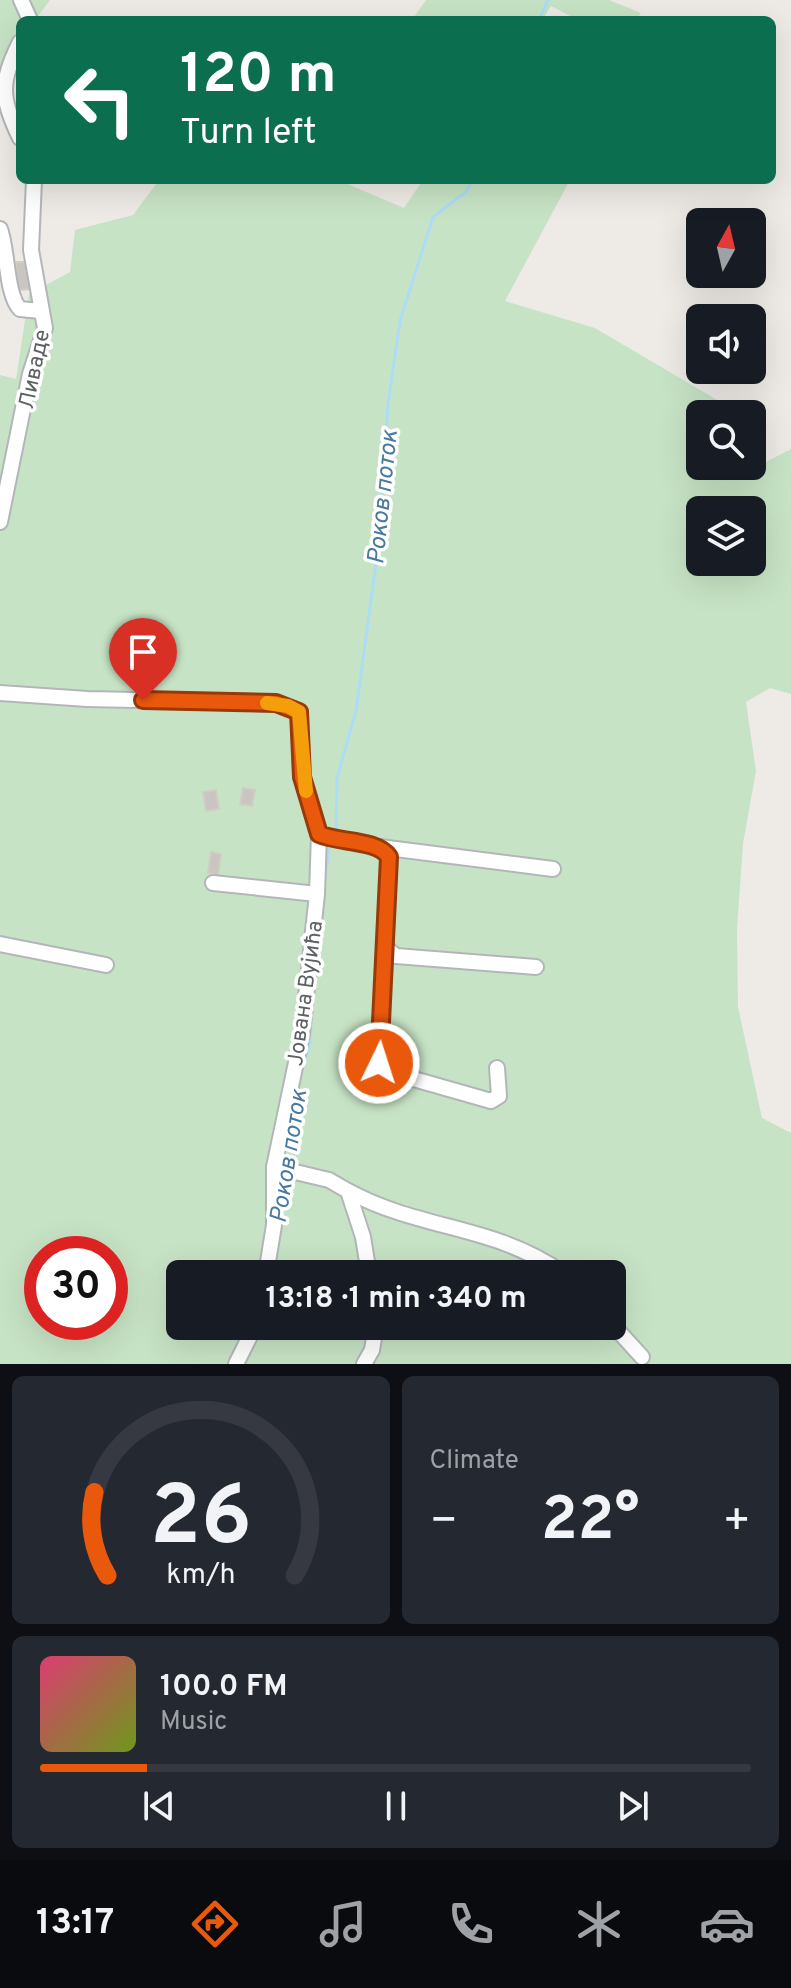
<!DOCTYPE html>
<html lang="en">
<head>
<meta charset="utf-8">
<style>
  :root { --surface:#171b24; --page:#242831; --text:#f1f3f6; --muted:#9ea1a6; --line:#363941; --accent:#ea580c }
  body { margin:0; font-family:Overpass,sans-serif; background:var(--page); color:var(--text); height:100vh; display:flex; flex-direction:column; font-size:30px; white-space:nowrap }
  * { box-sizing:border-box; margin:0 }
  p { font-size:26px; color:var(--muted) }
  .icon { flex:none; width:44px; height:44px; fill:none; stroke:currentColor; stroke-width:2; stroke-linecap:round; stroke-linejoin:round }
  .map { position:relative; height:1364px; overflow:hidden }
  .details { display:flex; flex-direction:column; gap:12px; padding:12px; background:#0d0f14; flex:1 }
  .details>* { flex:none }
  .hud { position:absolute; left:16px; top:16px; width:760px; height:168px; border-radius:12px; box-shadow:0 8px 32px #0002; background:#0b6e4f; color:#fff; overflow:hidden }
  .needle { width:52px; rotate:8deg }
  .fabs { position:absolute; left:686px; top:208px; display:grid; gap:16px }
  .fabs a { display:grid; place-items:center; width:80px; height:80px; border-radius:12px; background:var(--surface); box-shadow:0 8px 32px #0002; font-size:40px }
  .speed { position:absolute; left:24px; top:1236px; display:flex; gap:16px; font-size:40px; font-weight:700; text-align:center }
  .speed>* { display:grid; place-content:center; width:104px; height:104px; border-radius:50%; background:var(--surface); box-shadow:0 8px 32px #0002; line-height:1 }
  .speed .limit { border:12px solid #d22; background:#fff; color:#111 }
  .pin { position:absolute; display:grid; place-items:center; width:68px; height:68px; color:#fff; margin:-82px -34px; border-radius:50% 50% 50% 0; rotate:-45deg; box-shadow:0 0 8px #0007 }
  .pin .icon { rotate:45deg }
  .me { position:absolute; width:88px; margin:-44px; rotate:4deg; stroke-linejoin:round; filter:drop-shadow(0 0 6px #0008) }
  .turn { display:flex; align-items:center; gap:28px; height:168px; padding:0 32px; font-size:36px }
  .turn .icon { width:104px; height:104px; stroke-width:2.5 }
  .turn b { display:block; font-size:56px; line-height:68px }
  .big { font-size:60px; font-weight:700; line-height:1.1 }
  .details .widget { flex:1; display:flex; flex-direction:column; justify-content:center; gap:12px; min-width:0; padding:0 28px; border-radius:12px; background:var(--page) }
  .details .dial { align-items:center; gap:0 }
  .dial svg { height:208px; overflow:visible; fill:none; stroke:var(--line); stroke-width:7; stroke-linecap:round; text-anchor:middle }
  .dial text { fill:var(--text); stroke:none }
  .song { display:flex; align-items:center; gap:24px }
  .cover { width:96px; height:96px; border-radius:12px; background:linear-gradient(135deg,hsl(340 70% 55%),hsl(80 70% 35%)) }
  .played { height:8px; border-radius:4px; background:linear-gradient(90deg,var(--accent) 15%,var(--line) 15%) }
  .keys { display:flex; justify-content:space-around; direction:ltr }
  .heat { display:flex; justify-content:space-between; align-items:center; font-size:44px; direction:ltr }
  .details .tiles { flex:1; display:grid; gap:12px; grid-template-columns:1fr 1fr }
  .widget:last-child { grid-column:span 2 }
  .trip { position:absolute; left:166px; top:1260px; width:460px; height:80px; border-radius:12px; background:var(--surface); box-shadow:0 8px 32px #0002; font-weight:700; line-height:80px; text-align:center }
  .tabs { display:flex; height:128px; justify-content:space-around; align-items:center; background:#090b0e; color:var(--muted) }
  .tabs .icon { width:56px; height:56px }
  .tabs .on { color:var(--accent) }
  .tabs b { font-size:36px; color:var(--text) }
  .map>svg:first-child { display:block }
  .green { fill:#c7e3c5; fill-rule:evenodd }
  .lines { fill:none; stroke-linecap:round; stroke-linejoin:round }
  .stream { stroke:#addcf6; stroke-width:3 }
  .building { fill:#c9c6c2; stroke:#d2cdc4; stroke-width:2 }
  .minor-casing { stroke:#b3b6b9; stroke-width:18 }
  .minor { stroke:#fff; stroke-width:14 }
  .route-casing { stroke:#983908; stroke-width:20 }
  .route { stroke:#ea580c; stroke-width:14 }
  .slow { stroke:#f59e0b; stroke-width:14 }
  .labels { text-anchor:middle; stroke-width:7; stroke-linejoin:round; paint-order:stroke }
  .street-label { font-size:22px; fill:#5d6164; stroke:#fff }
  .water-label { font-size:24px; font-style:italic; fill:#48799e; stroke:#fff }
</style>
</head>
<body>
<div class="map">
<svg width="791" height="1364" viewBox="0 0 791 1364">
  <rect width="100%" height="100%" fill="#eeebe6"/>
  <g class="green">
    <polygon points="0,0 50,0 35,20 20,20 20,41 0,68"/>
    <polygon points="426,0 609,0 641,13 635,20 578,20 551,6 542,20 412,20"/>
    <path d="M159 180H338L404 208 423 180H570L505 301 595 328 741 414H700V466H752V436L762 464 791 449V694L770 688 746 702 756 771 743 844 737 929 738 1007 762 1118 791 1133V1364H0V375L16 379 29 294 70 272 75 230 133 215ZM700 510H752V562H700ZM42 1254H110V1322H42ZM180 1274H612V1326H180Z"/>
  </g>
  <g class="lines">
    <g class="stream">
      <polyline points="539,20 548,0"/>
      <polyline points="336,834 337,778 356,711 379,541 388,404 400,321 433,217 467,191 472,180"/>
      <polyline points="324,887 329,849"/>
      <polyline points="297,1088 310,1043 312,1006"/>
      <polyline points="283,1163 285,1147"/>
    </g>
  </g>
  <g class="building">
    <polygon points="16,262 28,262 33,289 17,290"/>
    <polygon points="243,788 255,790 252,806 240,804"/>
    <polygon points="216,790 219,809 206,811 203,792"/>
    <polygon points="211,852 221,854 218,875 208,873"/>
  </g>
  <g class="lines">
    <g class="minor-casing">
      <g id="minor">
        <polyline points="21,0 30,20"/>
        <path d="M20 42C0 81 0 98 20 138"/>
        <path d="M0 229C8 251 6 295 20 309L40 311"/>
        <polyline points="0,522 30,374 45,328 31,250 34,180"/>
        <polyline points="0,693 87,699 276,703 299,712 302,777 319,834 317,894 302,1034 274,1167 274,1225 266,1274"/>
        <path d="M319 834C339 843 377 839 389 857L379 1063 389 1072 491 1101 499 1096 497 1068"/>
        <polyline points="380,847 553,869"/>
        <polyline points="213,883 317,894"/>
        <polyline points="0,944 106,965"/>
        <polyline points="386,948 396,956 536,967"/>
        <polyline points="274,1167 329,1180 348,1191 363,1237 369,1274"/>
        <path d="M348 1191C422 1231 493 1224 564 1274"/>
        <polyline points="612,1324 642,1357"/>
        <polyline points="236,1364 255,1326"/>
        <polyline points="364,1364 372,1350 376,1326"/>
      </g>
    </g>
    <use href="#minor" class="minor"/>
  </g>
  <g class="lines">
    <g class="route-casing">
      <path id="route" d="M143 700 276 703 299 712 302 777 319 834C339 843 377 839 389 857L379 1063"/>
    </g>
    <use href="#route" class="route"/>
    <polyline class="slow" points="267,703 288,706 299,712 306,791"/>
  </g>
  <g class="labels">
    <g class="street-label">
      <text transform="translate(33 369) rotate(-78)" y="8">Ливаде</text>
      <text transform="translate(304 993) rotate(-82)" y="8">Јована Вујића</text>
    </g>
    <g class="water-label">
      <text transform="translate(382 497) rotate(-84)" y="8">Роков поток</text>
      <text transform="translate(288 1156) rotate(-81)" y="8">Роков поток</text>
    </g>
  </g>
</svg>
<div class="fabs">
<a><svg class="needle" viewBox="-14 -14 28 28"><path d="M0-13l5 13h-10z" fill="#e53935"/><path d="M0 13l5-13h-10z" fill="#9ea1a6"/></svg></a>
<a><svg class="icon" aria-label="sound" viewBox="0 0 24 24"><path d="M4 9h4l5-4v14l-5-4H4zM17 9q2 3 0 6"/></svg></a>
<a><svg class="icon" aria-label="search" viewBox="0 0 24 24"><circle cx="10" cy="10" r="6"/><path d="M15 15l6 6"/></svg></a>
<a><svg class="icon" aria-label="layers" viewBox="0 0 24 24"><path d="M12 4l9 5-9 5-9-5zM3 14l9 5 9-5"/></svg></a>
</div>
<div class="speed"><div class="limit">30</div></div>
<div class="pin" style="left:143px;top:700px;background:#d93025"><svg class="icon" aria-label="arrive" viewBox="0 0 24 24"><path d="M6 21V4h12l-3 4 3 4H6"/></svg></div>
<svg class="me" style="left:379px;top:1063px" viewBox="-20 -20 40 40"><circle r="17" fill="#ea580c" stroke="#fff" stroke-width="3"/><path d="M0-11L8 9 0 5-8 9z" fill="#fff"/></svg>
<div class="trip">13:18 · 1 min · 340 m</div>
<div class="hud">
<div class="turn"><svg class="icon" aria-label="left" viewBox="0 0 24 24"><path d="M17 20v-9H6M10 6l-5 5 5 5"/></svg><div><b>120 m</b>Turn left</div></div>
</div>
</div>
<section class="details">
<div class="tiles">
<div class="widget dial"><svg viewBox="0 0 100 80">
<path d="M14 69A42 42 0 1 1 86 69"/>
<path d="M14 69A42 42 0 0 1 9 37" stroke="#ea580c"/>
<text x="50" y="56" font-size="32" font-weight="700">26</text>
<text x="50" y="72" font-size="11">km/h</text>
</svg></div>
<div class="widget"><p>Climate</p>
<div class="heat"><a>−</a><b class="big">22°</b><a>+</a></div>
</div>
<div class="widget">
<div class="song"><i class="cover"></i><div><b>100.0 FM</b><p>Music</p></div></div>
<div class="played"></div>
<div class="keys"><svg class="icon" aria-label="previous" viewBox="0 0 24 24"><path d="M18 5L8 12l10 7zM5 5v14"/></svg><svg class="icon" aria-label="pause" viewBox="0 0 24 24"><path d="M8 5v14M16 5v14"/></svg><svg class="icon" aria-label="next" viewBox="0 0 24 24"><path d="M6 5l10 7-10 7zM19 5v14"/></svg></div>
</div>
</div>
</section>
<nav class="tabs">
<b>13:17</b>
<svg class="icon on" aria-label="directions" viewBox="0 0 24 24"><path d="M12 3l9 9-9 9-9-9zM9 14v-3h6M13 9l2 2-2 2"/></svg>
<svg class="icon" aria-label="music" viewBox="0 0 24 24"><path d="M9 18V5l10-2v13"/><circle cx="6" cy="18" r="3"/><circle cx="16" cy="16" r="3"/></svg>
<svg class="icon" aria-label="phone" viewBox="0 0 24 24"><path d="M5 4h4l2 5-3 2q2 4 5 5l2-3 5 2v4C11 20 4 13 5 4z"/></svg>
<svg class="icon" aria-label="climate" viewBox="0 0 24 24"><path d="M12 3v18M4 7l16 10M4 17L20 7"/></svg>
<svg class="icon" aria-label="car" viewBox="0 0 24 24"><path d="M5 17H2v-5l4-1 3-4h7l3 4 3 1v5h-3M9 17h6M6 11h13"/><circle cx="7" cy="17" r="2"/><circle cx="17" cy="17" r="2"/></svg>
</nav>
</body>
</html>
